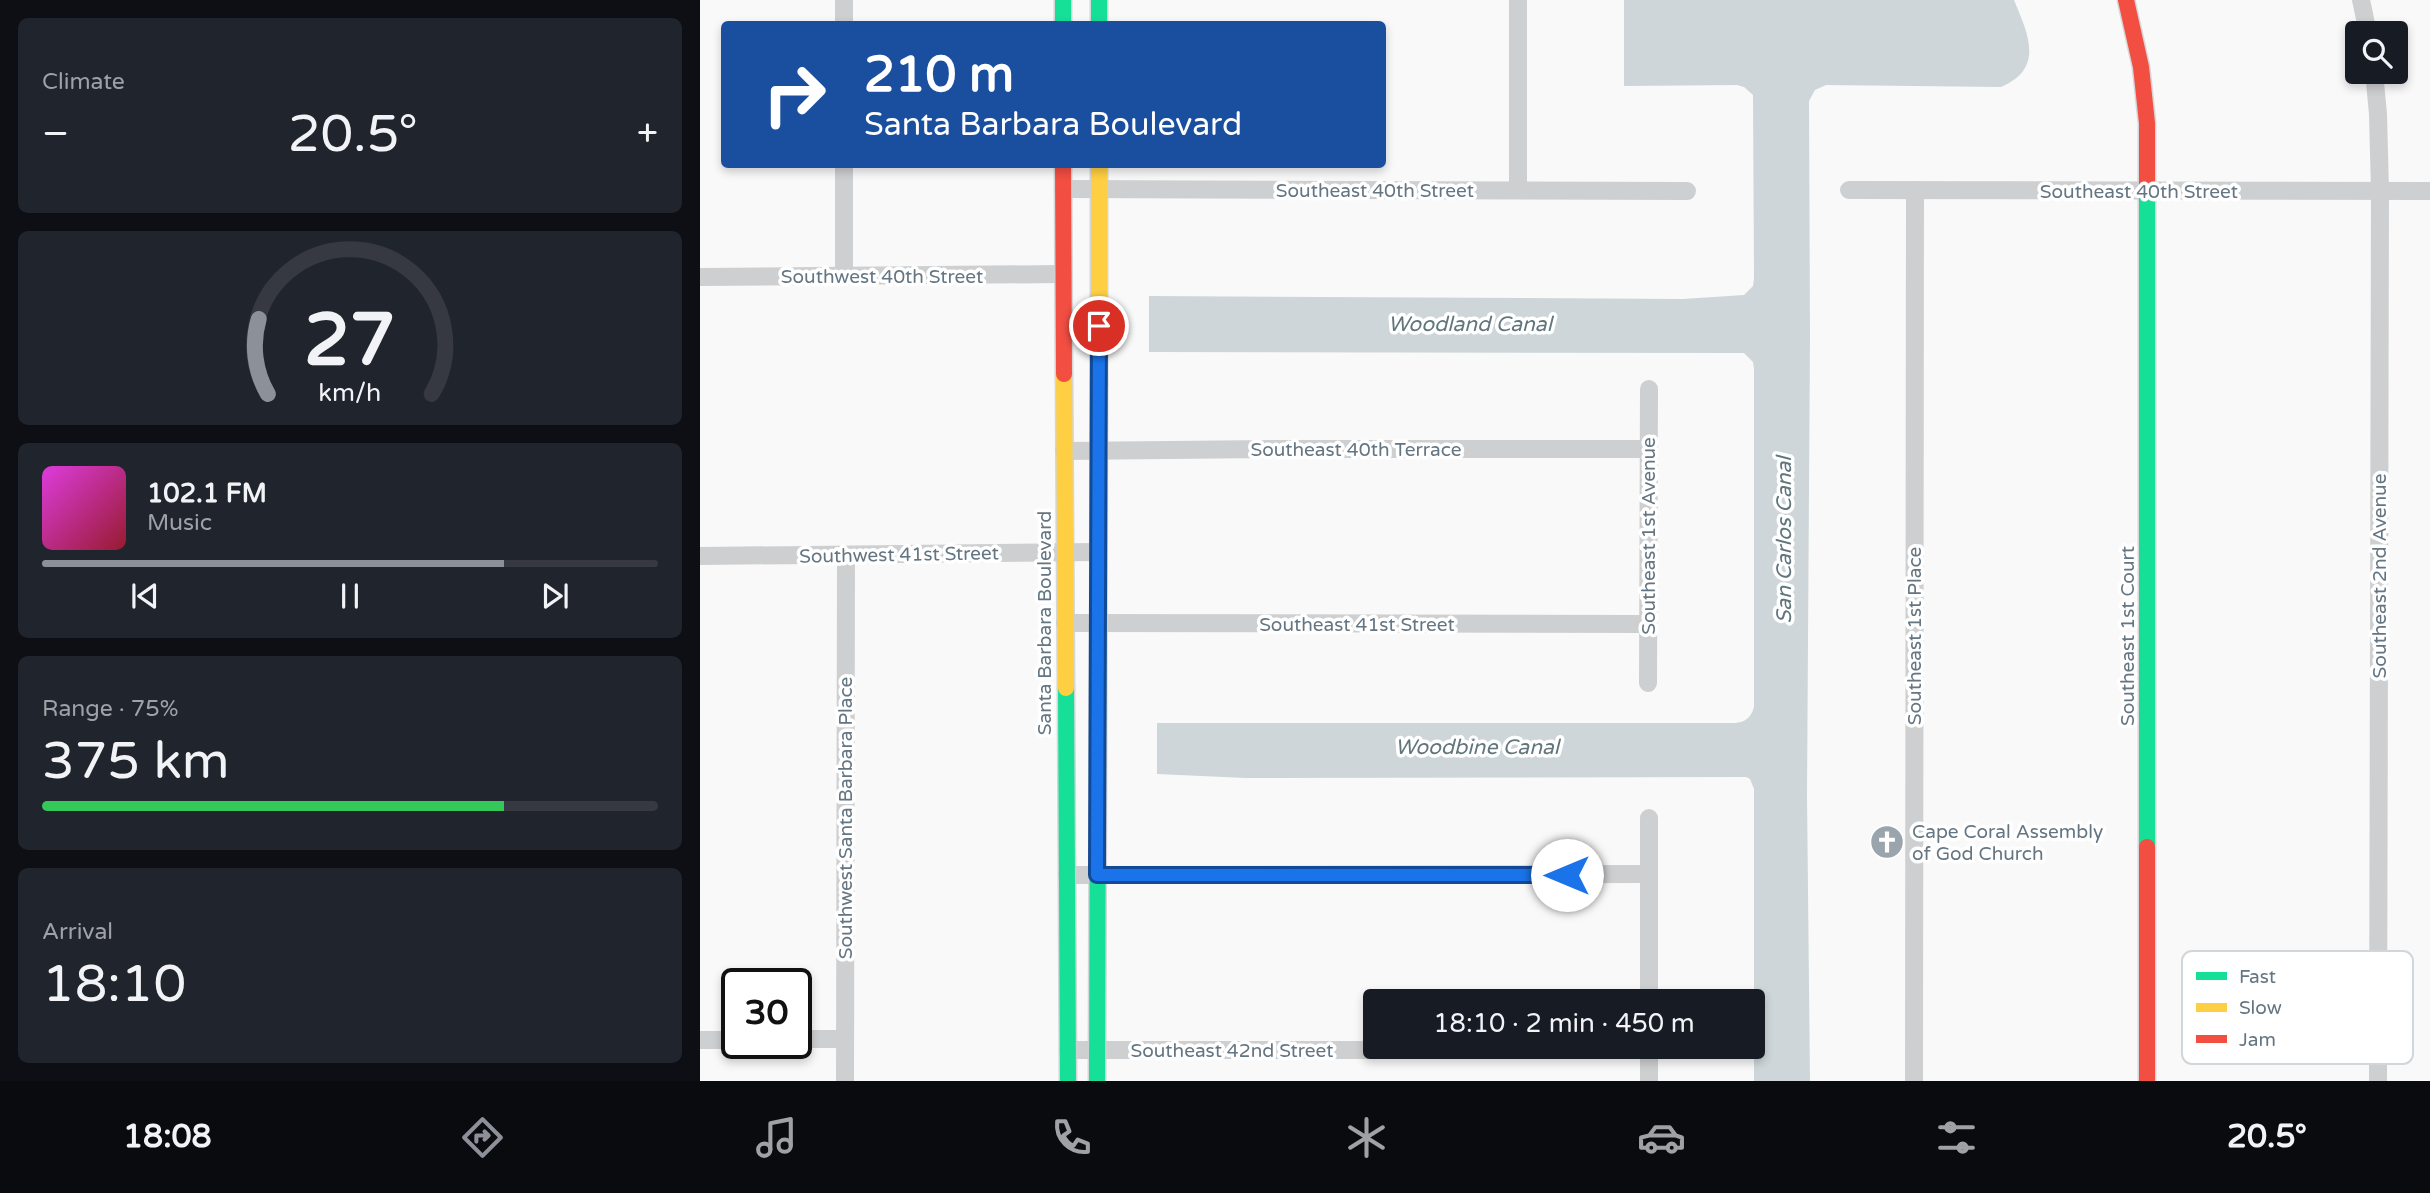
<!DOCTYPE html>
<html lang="en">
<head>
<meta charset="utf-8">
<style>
  :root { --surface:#171b24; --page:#20242c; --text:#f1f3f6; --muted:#9ea1a6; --line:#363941; --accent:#8c9099 }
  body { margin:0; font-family:"Varela Round",sans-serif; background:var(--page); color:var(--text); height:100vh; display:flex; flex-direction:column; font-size:26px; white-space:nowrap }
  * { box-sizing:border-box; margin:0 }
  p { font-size:23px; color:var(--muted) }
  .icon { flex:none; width:38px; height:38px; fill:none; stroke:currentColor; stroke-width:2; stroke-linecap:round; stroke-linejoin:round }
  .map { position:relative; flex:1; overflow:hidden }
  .sheet { display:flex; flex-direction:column; gap:18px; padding:18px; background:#0d0f14; width:700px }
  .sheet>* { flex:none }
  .hud { position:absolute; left:21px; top:21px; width:665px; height:147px; border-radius:7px; box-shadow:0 4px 10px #0003; background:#1a4fa0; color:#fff; overflow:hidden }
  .controls { position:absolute; left:1645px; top:21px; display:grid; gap:14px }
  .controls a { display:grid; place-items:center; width:63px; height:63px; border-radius:7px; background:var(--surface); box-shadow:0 4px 10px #0003; font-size:35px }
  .speed { position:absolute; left:21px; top:968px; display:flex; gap:14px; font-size:35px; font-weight:700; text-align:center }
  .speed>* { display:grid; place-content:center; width:91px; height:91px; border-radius:50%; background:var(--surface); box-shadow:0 4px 10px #0003; line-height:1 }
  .speed .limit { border:4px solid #111; border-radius:10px; background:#fff; color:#111 }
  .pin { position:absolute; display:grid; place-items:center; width:60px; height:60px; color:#fff; margin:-30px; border:4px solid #fff; border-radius:50%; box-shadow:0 2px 7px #0007 }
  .me { position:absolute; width:77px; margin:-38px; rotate:270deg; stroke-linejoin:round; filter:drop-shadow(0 0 5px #0008) }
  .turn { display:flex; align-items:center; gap:24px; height:147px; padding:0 28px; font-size:32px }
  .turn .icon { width:91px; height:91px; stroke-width:2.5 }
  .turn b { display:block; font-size:49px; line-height:60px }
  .big { font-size:52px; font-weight:600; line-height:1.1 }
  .sheet .tile { flex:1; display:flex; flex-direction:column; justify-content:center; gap:10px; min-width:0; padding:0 24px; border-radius:10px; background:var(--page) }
  .sheet .dial { align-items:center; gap:0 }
  .dial svg { height:182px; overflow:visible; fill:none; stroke:var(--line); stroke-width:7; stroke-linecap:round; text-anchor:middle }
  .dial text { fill:var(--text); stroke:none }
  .song { display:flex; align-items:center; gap:21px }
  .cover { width:84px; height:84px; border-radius:10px; background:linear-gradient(135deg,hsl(300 70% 55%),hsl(350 70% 35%)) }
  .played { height:7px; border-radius:4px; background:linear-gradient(90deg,var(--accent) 75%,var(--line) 75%) }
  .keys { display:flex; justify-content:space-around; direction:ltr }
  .heat { display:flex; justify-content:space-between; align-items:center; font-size:38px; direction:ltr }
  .charge { height:10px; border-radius:5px; background:linear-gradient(90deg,#34c759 75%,var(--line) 0) }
  .trip { position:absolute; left:663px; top:989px; width:402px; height:70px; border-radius:7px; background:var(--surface); box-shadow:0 4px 10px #0003; font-weight:600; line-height:70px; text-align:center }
  .tabs { display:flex; height:112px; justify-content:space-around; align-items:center; background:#090b0e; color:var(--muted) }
  .tabs .icon { width:49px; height:49px }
  .tabs .selected { color:var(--accent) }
  .tabs b { font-size:32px; color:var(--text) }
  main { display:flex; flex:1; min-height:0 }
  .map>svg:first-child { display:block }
  .water { fill:#ced6d9 }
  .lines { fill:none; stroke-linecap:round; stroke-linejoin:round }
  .fast-casing { stroke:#d5d6d7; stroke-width:19 }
  .slow-casing { stroke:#d5d6d7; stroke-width:19 }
  .jam-casing { stroke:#d5d6d7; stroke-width:19 }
  .street { stroke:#cecfd0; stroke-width:18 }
  .fast { stroke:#16e098; stroke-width:16 }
  .slow { stroke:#ffcf43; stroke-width:16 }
  .jam { stroke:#f24e42; stroke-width:16 }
  .route-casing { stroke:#114b97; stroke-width:18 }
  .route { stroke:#1a73e8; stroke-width:12 }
  .labels { text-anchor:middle; stroke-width:7; stroke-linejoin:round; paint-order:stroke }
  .street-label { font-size:19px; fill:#657683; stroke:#fff }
  .poi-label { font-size:19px; fill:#657683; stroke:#fff; text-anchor:start }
  .water-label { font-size:21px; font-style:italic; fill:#60757c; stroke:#fff }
  .key { fill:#fff; stroke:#d1d6da; stroke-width:2 }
  .key-label { font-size:19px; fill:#657683 }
</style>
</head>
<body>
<main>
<section class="sheet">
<div class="tile"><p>Climate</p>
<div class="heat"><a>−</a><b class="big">20.5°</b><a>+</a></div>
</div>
<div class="tile dial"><svg viewBox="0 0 100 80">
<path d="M14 69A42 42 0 1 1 86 69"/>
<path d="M14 69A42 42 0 0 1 10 36" stroke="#8c9099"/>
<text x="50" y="56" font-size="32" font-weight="700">27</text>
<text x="50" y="72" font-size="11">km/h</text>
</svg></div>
<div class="tile">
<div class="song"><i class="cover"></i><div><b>102.1 FM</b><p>Music</p></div></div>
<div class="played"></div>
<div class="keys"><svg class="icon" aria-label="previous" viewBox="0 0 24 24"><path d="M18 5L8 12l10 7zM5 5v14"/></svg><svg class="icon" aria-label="pause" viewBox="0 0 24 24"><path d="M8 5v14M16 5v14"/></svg><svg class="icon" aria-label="next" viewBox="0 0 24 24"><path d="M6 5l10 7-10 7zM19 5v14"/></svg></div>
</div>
<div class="tile"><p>Range · 75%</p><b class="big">375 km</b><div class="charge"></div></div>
<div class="tile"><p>Arrival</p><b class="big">18:10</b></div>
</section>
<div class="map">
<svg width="1730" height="1081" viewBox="0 0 1730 1081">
  <rect width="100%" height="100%" fill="#f9f9f9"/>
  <path class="water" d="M924 0H1314C1328 34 1345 68 1301 87L1126 85 1115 90 1109 101 1110 337 1107 795 1110 1081H1054V789L1050 779 1046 777 545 778 457 774V723H1035C1045 722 1051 718 1054 707V369L1053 362 1044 353 449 352V296L983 299 1044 295 1053 286 1054 278 1053 95 1044 87 1037 85 924 86Z"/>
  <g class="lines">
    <g class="fast-casing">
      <g id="fast">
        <polyline points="363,0 363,24"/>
        <polyline points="399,0 399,24"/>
        <polyline points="1447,187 1447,847"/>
        <polyline points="366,688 368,1081"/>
        <polyline points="397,1081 399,384"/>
      </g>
    </g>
    <g class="slow-casing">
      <g id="slow">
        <polyline points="364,374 366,688"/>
        <polyline points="399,384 399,164"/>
      </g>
    </g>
    <g class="jam-casing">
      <g id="jam">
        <polyline points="1426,0 1441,67 1447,123 1447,187"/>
        <polyline points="363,164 364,374"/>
        <polyline points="1447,847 1447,1081"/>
      </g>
    </g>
    <g class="street">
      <polyline points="818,0 818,190"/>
      <polyline points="1661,0 1668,33"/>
      <polyline points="144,24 144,0"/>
      <polyline points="1674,72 1678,114 1680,191 1678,1081"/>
      <polyline points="363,189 987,191"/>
      <polyline points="1149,190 1730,191"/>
      <polyline points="144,276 144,164"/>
      <polyline points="0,277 363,274"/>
      <polyline points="364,451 576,449 948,449"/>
      <polyline points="0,556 398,552"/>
      <polyline points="365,623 948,624"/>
      <polyline points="948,683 949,389"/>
      <polyline points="367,875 948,874"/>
      <polyline points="949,1001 949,818"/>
      <polyline points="96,1039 145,1039"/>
      <polyline points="0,1040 37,1040"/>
      <polyline points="368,1050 949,1050"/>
      <polyline points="145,1081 146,555"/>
      <polyline points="949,1081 949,1046"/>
      <polyline points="1214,1081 1215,190"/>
    </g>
    <use href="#fast" class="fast"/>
    <use href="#slow" class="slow"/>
    <use href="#jam" class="jam"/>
  </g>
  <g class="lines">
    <g class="route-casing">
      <polyline id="route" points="399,326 397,875 867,875"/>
    </g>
    <use href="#route" class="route"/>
  </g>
  <defs>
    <g id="church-disc" transform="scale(1.75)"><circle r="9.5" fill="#99a4ac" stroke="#fff"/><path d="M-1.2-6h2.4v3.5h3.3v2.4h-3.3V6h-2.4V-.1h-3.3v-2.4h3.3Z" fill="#fff"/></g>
  </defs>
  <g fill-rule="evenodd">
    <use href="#church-disc" x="1187" y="842"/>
  </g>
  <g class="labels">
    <g class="street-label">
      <text x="675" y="197">Southeast 40th Street</text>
      <text x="1439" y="198">Southeast 40th Street</text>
      <text x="182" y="283">Southwest 40th Street</text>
      <text x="656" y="456">Southeast 40th Terrace</text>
      <text transform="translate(948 536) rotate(-90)" y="7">Southeast 1st Avenue</text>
      <text transform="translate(199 554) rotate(-1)" y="7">Southwest 41st Street</text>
      <text transform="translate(1679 576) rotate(-90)" y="7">Southeast 2nd Avenue</text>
      <text transform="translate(344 623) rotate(-90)" y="7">Santa Barbara Boulevard</text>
      <text x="657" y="631">Southeast 41st Street</text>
      <text transform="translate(1214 636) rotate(-90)" y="7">Southeast 1st Place</text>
      <text transform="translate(1427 636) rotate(-90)" y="7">Southeast 1st Court</text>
      <text transform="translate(145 818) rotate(-90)" y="7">Southwest Santa Barbara Place</text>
      <text x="532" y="1057">Southeast 42nd Street</text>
    </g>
    <g class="poi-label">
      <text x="1212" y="838">Cape Coral Assembly<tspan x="1212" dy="22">of God Church</tspan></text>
    </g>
    <g class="water-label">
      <text x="770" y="331">Woodland Canal</text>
      <text transform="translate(1084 540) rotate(-90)" y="7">San Carlos Canal</text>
      <text x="777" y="754">Woodbine Canal</text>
    </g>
  </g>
  <rect x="1482" y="951" width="231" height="113" rx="10" class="key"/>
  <rect x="1496" y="972" width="31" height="8" fill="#16e098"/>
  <rect x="1496" y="1003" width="31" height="9" fill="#ffcf43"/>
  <rect x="1496" y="1035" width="31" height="8" fill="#f24e42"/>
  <g class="key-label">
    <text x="1539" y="983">Fast</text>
    <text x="1539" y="1014">Slow</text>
    <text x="1539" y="1046">Jam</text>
  </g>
</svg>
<div class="controls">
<a><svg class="icon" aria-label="search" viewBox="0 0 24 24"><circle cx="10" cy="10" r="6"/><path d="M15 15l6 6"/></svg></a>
</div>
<div class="speed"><div class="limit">30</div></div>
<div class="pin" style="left:399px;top:326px;background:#d93025"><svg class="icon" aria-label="arrive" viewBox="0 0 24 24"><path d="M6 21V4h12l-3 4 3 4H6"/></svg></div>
<svg class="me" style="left:867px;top:875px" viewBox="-20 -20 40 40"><circle r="19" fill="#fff"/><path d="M0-13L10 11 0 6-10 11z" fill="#1a73e8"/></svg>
<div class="trip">18:10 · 2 min · 450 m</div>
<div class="hud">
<div class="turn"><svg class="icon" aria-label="right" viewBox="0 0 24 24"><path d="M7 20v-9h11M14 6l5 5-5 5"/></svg><div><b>210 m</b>Santa Barbara Boulevard</div></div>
</div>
</div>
</main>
<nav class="tabs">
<b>18:08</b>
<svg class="icon selected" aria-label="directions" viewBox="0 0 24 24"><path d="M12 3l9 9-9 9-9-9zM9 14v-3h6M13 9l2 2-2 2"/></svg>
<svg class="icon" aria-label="music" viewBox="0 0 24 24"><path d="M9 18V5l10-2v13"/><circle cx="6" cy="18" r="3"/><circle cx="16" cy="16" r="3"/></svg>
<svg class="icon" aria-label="phone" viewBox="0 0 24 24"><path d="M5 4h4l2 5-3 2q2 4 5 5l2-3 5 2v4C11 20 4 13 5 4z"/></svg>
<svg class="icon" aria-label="climate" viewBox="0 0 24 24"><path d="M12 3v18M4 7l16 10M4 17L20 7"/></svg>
<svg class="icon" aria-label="car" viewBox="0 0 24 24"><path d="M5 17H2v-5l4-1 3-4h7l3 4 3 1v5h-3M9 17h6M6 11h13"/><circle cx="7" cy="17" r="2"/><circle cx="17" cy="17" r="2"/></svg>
<svg class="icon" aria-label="filters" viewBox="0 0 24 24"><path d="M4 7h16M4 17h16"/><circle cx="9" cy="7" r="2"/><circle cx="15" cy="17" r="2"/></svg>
<b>20.5°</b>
</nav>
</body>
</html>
